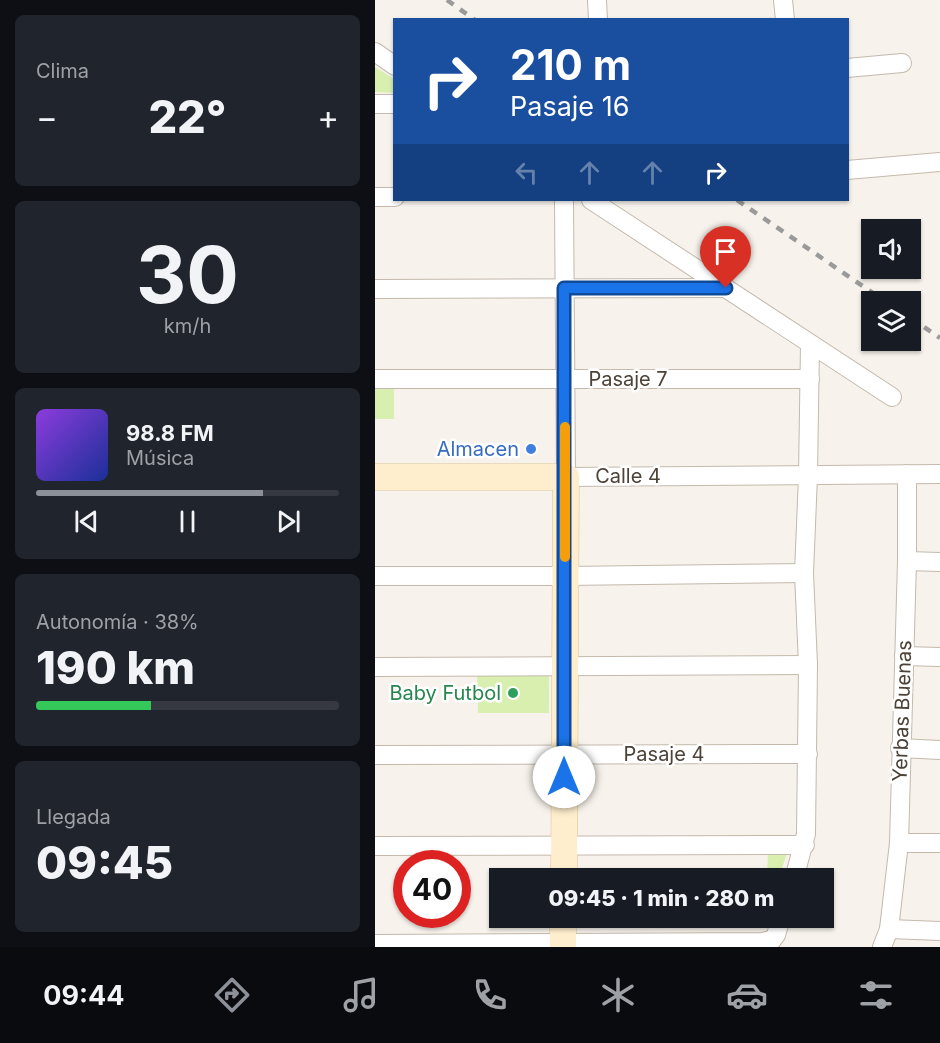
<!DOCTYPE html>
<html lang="es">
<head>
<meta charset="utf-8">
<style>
  :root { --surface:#171b24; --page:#20242c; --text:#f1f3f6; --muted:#9ea1a6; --line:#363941; --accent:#8c9099 }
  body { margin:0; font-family:Inter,sans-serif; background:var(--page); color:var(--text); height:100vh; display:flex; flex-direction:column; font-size:22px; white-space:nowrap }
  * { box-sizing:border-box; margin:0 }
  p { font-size:20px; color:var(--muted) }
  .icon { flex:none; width:33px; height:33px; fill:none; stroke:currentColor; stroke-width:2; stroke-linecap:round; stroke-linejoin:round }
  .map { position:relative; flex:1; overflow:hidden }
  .details { display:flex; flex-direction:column; gap:15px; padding:15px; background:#0d0f14; width:375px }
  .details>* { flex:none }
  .hud { position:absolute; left:18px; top:18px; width:456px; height:183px; border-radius:0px; box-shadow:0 2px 4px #0004; background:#1a4fa0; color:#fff; overflow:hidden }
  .controls { position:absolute; left:486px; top:219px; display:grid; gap:12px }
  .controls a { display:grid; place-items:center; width:60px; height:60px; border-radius:0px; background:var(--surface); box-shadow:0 2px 4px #0004; font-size:30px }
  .speed { position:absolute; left:18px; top:850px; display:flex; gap:12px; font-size:30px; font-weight:700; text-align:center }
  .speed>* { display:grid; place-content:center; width:78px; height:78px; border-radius:50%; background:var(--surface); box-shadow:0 2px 4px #0004; line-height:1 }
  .speed .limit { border:9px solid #d22; background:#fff; color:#111 }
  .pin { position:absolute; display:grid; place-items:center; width:51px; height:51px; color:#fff; margin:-62px -26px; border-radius:50% 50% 50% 0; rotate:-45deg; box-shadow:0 0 6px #0007 }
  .pin .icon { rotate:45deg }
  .me { position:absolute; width:66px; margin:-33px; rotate:0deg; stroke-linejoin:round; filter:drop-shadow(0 0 4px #0008) }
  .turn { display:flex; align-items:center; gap:21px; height:126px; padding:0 18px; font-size:27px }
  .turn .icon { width:78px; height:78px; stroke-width:2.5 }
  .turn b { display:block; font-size:42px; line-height:51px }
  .lanes { display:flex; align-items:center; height:57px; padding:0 18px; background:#0003; justify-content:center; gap:30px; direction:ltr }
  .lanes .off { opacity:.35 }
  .big { font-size:45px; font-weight:800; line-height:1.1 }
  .details .widget { flex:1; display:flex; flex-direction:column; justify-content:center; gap:9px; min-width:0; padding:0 21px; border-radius:9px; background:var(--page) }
  .details .dial { align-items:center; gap:0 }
  .dial b { font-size:78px; line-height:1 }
  .song { display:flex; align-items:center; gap:18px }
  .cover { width:72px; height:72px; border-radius:9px; background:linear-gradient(135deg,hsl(270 70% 55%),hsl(230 70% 35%)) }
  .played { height:6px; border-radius:3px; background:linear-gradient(90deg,var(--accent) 75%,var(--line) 75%) }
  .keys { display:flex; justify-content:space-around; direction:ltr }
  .heat { display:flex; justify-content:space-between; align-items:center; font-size:33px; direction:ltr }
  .charge { height:9px; border-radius:4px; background:linear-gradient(90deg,#34c759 38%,var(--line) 0) }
  .trip { position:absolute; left:114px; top:868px; width:345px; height:60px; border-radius:0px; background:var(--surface); box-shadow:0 2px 4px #0004; font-weight:800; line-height:60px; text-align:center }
  .dock { display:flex; height:96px; justify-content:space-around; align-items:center; background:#090b0e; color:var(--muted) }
  .dock .icon { width:42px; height:42px }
  .dock .current { color:var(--accent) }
  .dock b { font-size:27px; color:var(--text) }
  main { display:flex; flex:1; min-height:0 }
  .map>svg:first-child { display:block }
  .green { fill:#d8efb0 }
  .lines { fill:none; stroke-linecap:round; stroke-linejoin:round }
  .street-casing { stroke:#c4b9ac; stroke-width:20 }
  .secondary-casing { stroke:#dcc396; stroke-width:27 }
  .street { stroke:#fff; stroke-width:18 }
  .secondary { stroke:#ffeecd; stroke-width:26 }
  .rail { stroke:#9a9a9a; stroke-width:4.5; stroke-dasharray:8 8; stroke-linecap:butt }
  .route-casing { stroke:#114b97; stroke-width:15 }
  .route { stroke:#1a73e8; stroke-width:10 }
  .slow { stroke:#f59e0b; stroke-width:10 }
  .shop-dot { fill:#3f7fe0; stroke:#fff; stroke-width:2 }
  .leisure-dot { fill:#2e9e5b; stroke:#fff; stroke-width:2 }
  .labels { text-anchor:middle; stroke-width:5; stroke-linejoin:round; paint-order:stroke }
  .street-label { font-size:20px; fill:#4d4237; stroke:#fff }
  .shop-label { font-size:20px; fill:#366cbe; stroke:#fff; text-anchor:end }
  .leisure-label { font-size:20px; fill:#27864d; stroke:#fff; text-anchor:end }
</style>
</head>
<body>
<main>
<section class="details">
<div class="widget"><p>Clima</p>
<div class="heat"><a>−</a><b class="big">22°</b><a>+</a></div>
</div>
<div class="widget dial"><b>30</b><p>km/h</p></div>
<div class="widget">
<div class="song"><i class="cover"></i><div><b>98.8 FM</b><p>Música</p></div></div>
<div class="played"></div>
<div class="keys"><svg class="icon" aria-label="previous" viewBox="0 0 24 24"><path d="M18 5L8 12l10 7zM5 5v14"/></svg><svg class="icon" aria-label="pause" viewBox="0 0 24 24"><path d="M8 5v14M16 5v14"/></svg><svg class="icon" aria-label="next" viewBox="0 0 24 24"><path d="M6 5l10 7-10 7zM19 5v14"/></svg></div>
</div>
<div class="widget"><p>Autonomía · 38%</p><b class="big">190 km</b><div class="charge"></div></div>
<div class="widget"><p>Llegada</p><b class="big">09:45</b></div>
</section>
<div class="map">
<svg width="565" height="947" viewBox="0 0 565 947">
  <rect width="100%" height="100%" fill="#f7f2eb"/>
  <g class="green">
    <polygon points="0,67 19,79 19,93 0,92"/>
    <rect x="0" y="383" width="19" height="36"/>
    <polygon points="102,673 174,673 174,713 103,713"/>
    <polygon points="393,851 413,851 403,879 392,879"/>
  </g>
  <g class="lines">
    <g class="street-casing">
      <g id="street">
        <polyline points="222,0 223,20"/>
        <polyline points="408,0 410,20"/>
        <polyline points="0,52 20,66"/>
        <polyline points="472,68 527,63"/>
        <polyline points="0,104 20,104"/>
        <polyline points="472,170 565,162"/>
        <polyline points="0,197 20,197"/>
        <polyline points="189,200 191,477 565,474"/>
        <polyline points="216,200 517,397"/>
        <polyline points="0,289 351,288"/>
        <polyline points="0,379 435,379"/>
        <polyline points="532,561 565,562"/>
        <polyline points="0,576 190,576 429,573"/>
        <polyline points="529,656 565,657"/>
        <polyline points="0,667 433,665"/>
        <polyline points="525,748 565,750"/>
        <polyline points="0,755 433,754"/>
        <polyline points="524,843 565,843"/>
        <polyline points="0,846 430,845"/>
        <polyline points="419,879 431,834 433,665 429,573 433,476 435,344"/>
        <polyline points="514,929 565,931"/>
        <polyline points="397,940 401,935 406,918"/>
        <polyline points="0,944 387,942 397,940"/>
        <polyline points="507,947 514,929 524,843 532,561 532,474"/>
      </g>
    </g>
    <g class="secondary-casing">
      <g id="secondary">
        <polyline points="0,477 191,477 189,879"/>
        <polyline points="188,947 188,918"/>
      </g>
    </g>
    <use href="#street" class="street"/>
    <use href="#secondary" class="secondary"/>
    <g class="rail">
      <polyline points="72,0 100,20"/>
      <polyline points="362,200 511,302"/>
      <polyline points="536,318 565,338"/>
    </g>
  </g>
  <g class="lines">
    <g class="route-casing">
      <polyline id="route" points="189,777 189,288 351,288"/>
    </g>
    <use href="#route" class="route"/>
    <polyline class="slow" points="190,557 190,427"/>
  </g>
  <circle class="shop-dot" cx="156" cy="449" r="6"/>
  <circle class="leisure-dot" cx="138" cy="693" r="6"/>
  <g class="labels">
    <g class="street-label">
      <text x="253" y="386">Pasaje 7</text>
      <text x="253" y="483">Calle 4</text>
      <text transform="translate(527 711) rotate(-88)" y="7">Yerbas Buenas</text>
      <text x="289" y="761">Pasaje 4</text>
    </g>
    <g class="shop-label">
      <text x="144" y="456">Almacen</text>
    </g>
    <g class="leisure-label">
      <text x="126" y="700">Baby Futbol</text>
    </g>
  </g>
</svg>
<div class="controls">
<a><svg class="icon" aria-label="sound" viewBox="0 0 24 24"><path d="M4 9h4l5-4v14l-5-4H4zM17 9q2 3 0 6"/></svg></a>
<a><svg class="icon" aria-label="layers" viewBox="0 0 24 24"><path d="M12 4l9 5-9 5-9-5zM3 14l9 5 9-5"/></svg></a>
</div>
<div class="speed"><div class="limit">40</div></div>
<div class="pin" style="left:351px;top:288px;background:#d93025"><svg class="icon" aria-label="arrive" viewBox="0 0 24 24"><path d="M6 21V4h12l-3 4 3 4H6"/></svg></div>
<svg class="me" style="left:189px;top:777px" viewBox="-20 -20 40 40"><circle r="19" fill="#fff"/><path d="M0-13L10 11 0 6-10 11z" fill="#1a73e8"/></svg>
<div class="trip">09:45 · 1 min · 280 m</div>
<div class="hud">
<div class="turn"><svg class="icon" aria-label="right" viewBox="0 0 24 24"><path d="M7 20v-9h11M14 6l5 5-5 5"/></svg><div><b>210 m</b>Pasaje 16</div></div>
<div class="lanes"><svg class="icon off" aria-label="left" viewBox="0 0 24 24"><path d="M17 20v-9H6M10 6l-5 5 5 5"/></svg><svg class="icon off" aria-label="ahead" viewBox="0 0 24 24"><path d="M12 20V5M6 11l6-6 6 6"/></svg><svg class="icon off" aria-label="ahead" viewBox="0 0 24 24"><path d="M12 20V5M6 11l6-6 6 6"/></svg><svg class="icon" aria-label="right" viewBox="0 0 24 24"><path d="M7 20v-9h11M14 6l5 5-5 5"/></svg></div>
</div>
</div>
</main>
<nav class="dock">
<b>09:44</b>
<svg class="icon current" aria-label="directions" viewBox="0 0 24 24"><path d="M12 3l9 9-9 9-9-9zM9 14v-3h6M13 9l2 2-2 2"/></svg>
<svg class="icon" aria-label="music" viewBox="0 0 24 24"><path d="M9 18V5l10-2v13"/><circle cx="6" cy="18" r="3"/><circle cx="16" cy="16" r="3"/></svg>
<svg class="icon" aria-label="phone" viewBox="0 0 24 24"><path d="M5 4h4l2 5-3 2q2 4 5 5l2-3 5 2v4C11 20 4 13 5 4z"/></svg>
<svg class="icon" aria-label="climate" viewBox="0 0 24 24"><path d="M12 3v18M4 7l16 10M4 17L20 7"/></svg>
<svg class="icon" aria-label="car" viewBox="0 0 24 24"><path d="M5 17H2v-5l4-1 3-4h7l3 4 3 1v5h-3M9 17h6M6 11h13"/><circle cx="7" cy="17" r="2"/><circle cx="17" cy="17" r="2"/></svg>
<svg class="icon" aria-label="filters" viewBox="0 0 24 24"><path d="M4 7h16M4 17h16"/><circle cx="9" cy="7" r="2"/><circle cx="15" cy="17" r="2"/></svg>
</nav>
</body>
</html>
